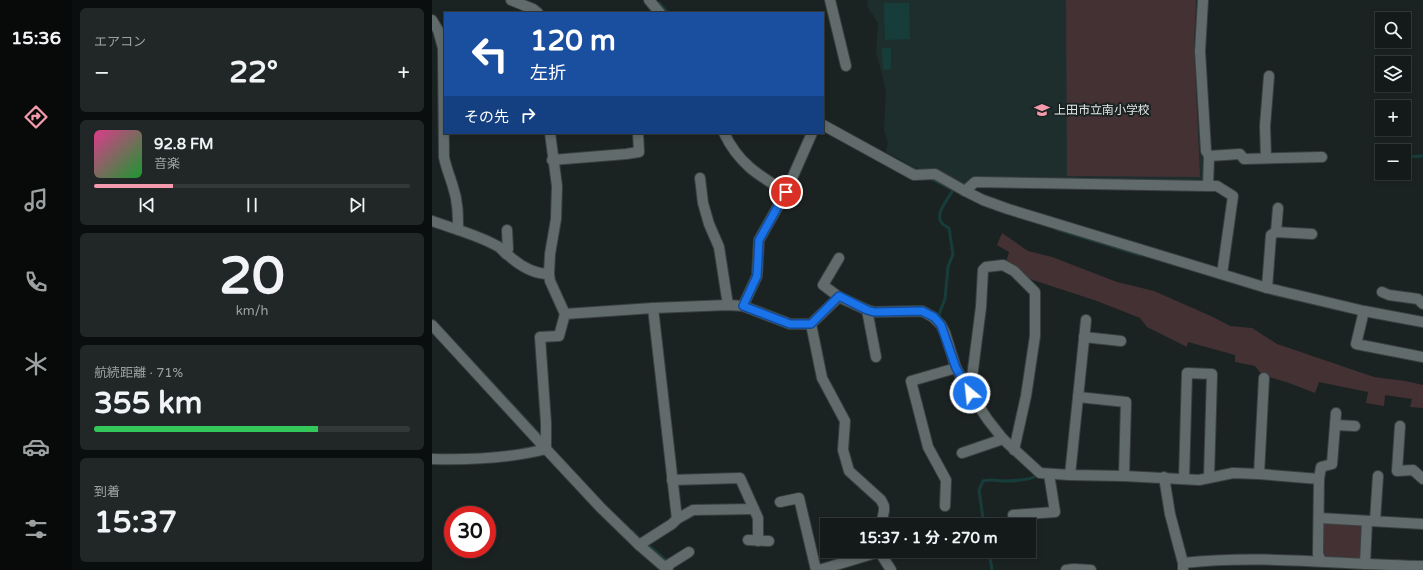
<!DOCTYPE html>
<html lang="ja">
<head>
<meta charset="utf-8">
<style>
  :root { --surface:#141a1a; --page:#212727; --text:#f1f3f6; --muted:#9da1a2; --line:#333839; --accent:#f39aac }
  body { margin:0; font-family:"Varela Round","Noto Sans JP",sans-serif; background:var(--page); color:var(--text); height:100vh; display:flex; flex-direction:column; font-size:15px; white-space:nowrap }
  * { box-sizing:border-box; margin:0 }
  p { font-size:13px; color:var(--muted) }
  .icon { flex:none; width:22px; height:22px; fill:none; stroke:currentColor; stroke-width:2; stroke-linecap:round; stroke-linejoin:round }
  .map { position:relative; flex:1; overflow:hidden }
  .side { display:flex; flex-direction:column; gap:8px; padding:8px; background:#0b0e0e; width:360px }
  .side>* { flex:none }
  .banner { position:absolute; left:12px; top:12px; width:380px; height:122px; border-radius:0px; box-shadow:0 2px 6px #0003,0 0 0 1px var(--line); background:#1a4fa0; color:#fff; overflow:hidden }
  .buttons { position:absolute; left:943px; top:12px; display:grid; gap:8px }
  .buttons a { display:grid; place-items:center; width:36px; height:36px; border-radius:0px; background:var(--surface); box-shadow:0 2px 6px #0003,0 0 0 1px var(--line); font-size:20px }
  .speed { position:absolute; left:12px; top:506px; display:flex; gap:8px; font-size:20px; font-weight:700; text-align:center }
  .speed>* { display:grid; place-content:center; width:52px; height:52px; border-radius:50%; background:var(--surface); box-shadow:0 2px 6px #0003,0 0 0 1px var(--line); line-height:1 }
  .speed .limit { border:6px solid #d22; background:#fff; color:#111 }
  .pin { position:absolute; display:grid; place-items:center; width:34px; height:34px; color:#fff; margin:-17px; border:2px solid #fff; border-radius:50%; box-shadow:0 1px 4px #0007 }
  .me { position:absolute; width:44px; margin:-22px; rotate:332deg; stroke-linejoin:round; filter:drop-shadow(0 0 3px #0008) }
  .turn { display:flex; align-items:center; gap:14px; height:84px; padding:0 20px; font-size:18px }
  .turn .icon { width:52px; height:52px; stroke-width:2.5 }
  .turn b { display:block; font-size:28px; line-height:34px }
  .then { display:flex; align-items:center; height:38px; padding:0 20px; background:#0003; gap:8px; font-size:15px }
  .big { font-size:30px; font-weight:700; line-height:1.1 }
  .side .widget { flex:1; display:flex; flex-direction:column; justify-content:center; gap:6px; min-width:0; padding:0 14px; border-radius:6px; background:var(--page) }
  .side .dial { align-items:center; gap:0 }
  .dial b { font-size:52px; line-height:1 }
  .song { display:flex; align-items:center; gap:12px }
  .cover { width:48px; height:48px; border-radius:6px; background:linear-gradient(135deg,hsl(330 70% 55%),hsl(130 70% 35%)) }
  .played { height:4px; border-radius:2px; background:linear-gradient(90deg,var(--accent) 25%,var(--line) 25%) }
  .keys { display:flex; justify-content:space-around; direction:ltr }
  .heat { display:flex; justify-content:space-between; align-items:center; font-size:22px; direction:ltr }
  .charge { height:6px; border-radius:3px; background:linear-gradient(90deg,#34c759 71%,var(--line) 0) }
  .trip { position:absolute; left:388px; top:518px; width:216px; height:40px; border-radius:0px; background:var(--surface); box-shadow:0 2px 6px #0003,0 0 0 1px var(--line); font-weight:700; line-height:40px; text-align:center }
  main { display:flex; flex:1; min-height:0 }
  .tabs { display:flex; flex-direction:column; width:72px; justify-content:space-around; align-items:center; background:#080a0a; color:var(--muted) }
  .tabs .icon { width:28px; height:28px }
  .tabs .selected { color:var(--accent) }
  .tabs b { font-size:18px; color:var(--text) }
  .map>svg:first-child { display:block }
  .built { fill:#1e2e2d }
  .green { fill:#443134 }
  .water { fill:#173d3b }
  .lines { fill:none; stroke-linecap:round; stroke-linejoin:round }
  .stream { stroke:#173d3b; stroke-width:3 }
  .minor-casing { stroke:#3a4040; stroke-width:12 }
  .minor { stroke:#626b6b; stroke-width:10 }
  .route-casing { stroke:#114b97; stroke-width:10 }
  .route { stroke:#1a73e8; stroke-width:7 }
  .labels { text-anchor:middle; stroke-width:4; stroke-linejoin:round; paint-order:stroke }
  .poi-label { font-size:12px; fill:#e0e5e5; stroke:#1b2322; text-anchor:start }
</style>
</head>
<body>
<main>
<nav class="tabs">
<b>15:36</b>
<svg class="icon selected" aria-label="directions" viewBox="0 0 24 24"><path d="M12 3l9 9-9 9-9-9zM9 14v-3h6M13 9l2 2-2 2"/></svg>
<svg class="icon" aria-label="music" viewBox="0 0 24 24"><path d="M9 18V5l10-2v13"/><circle cx="6" cy="18" r="3"/><circle cx="16" cy="16" r="3"/></svg>
<svg class="icon" aria-label="phone" viewBox="0 0 24 24"><path d="M5 4h4l2 5-3 2q2 4 5 5l2-3 5 2v4C11 20 4 13 5 4z"/></svg>
<svg class="icon" aria-label="climate" viewBox="0 0 24 24"><path d="M12 3v18M4 7l16 10M4 17L20 7"/></svg>
<svg class="icon" aria-label="car" viewBox="0 0 24 24"><path d="M5 17H2v-5l4-1 3-4h7l3 4 3 1v5h-3M9 17h6M6 11h13"/><circle cx="7" cy="17" r="2"/><circle cx="17" cy="17" r="2"/></svg>
<svg class="icon" aria-label="filters" viewBox="0 0 24 24"><path d="M4 7h16M4 17h16"/><circle cx="9" cy="7" r="2"/><circle cx="15" cy="17" r="2"/></svg>
</nav>
<section class="side">
<div class="widget"><p>エアコン</p>
<div class="heat"><a>−</a><b class="big">22°</b><a>+</a></div>
</div>
<div class="widget">
<div class="song"><i class="cover"></i><div><b>92.8 FM</b><p>音楽</p></div></div>
<div class="played"></div>
<div class="keys"><svg class="icon" aria-label="previous" viewBox="0 0 24 24"><path d="M18 5L8 12l10 7zM5 5v14"/></svg><svg class="icon" aria-label="pause" viewBox="0 0 24 24"><path d="M8 5v14M16 5v14"/></svg><svg class="icon" aria-label="next" viewBox="0 0 24 24"><path d="M6 5l10 7-10 7zM19 5v14"/></svg></div>
</div>
<div class="widget dial"><b>20</b><p>km/h</p></div>
<div class="widget"><p>航続距離 · 71%</p><b class="big">355 km</b><div class="charge"></div></div>
<div class="widget"><p>到着</p><b class="big">15:37</b></div>
</section>
<div class="map">
<svg width="991" height="570" viewBox="0 0 991 570">
  <rect width="100%" height="100%" fill="#1b2322"/>
  <polygon class="built" points="436,0 768,0 773,155 773,182 531,186 490,171 454,152 456,142 452,130 454,90 444,52 446,23 435,6"/>
  <g class="green">
    <polygon points="634,0 764,0 762,47 768,177 635,176"/>
    <polygon points="570,233 596,251 620,257 685,282 722,291 781,317 798,326 820,328 845,344 942,377 973,381 991,385 991,408 978,407 980,399 953,395 952,406 934,403 936,392 887,382 883,393 857,383 830,375 823,366 803,362 803,355 756,342 755,347 715,327 708,318 665,301 598,279 582,267 574,262 577,252 565,245"/>
    <polygon points="890,523 933,525 931,554 928,559 895,558 890,553"/>
  </g>
  <g class="water">
    <polygon points="452,3 477,3 478,39 453,40"/>
    <polygon points="450,48 459,48 459,69 451,70"/>
  </g>
  <g class="lines">
    <g class="stream">
      <polyline points="227,3 236,13"/>
      <polyline points="972,157 991,156"/>
      <polyline points="468,162 486,171"/>
      <polyline points="498,178 521,190"/>
      <polyline points="624,229 708,255"/>
      <path d="M508 318 507 314 513 299 516 267 521 254 517 228C515 227 511 225 509 222 503 213 517 198 521 190"/>
      <polyline points="5,324 107,434"/>
      <path d="M552 525 547 490 551 481C558 479 563 480 570 481 580 481 593 481 602 477"/>
      <polyline points="200,531 207,538"/>
      <polyline points="216,545 236,562"/>
      <polyline points="557,551 560,570"/>
    </g>
    <g class="minor-casing">
      <g id="minor">
        <polyline points="79,0 101,9 106,13"/>
        <polyline points="217,0 228,13"/>
        <polyline points="398,0 414,66"/>
        <polyline points="771,0 768,51 774,151 777,156 776,186 785,186 801,196 790,274"/>
        <path d="M0 20 6 30 11 48 12 157C14 168 18 176 21 187 26 201 26 215 26 230"/>
        <polyline points="391,125 482,175 503,174 533,191 551,200 576,209 835,288 932,311 991,322"/>
        <polyline points="118,133 125,186 124,219 118,254 117,274 118,281 133,314"/>
        <path d="M292 133C307 164 326 175 354 192"/>
        <polyline points="777,156 808,154 812,159 890,157"/>
        <polyline points="834,158 833,126 837,76"/>
        <polyline points="120,160 194,154 207,152 206,133"/>
        <polyline points="268,178 271,203 277,224 287,247 296,305"/>
        <polyline points="533,191 543,182 776,186"/>
        <path d="M0 221C22 229 47 235 67 247 70 249 72 253 76 255 87 265 102 274 117 274"/>
        <polyline points="844,232 846,208"/>
        <polyline points="74,254 76,249 75,230"/>
        <polyline points="407,258 391,285 407,297"/>
        <polyline points="835,288 839,235 844,232 880,234"/>
        <polyline points="950,292 957,295 986,299 991,304"/>
        <polyline points="311,306 325,276 327,240 354,192 380,133"/>
        <polyline points="221,308 245,519"/>
        <polyline points="435,310 444,357"/>
        <polyline points="932,311 924,344 991,357"/>
        <polyline points="379,324 390,378 413,421 411,450 417,471 449,500 452,506 452,511 449,525"/>
        <polyline points="0,325 114,449 169,508 207,545 236,570"/>
        <polyline points="652,337 689,341"/>
        <polyline points="538,393 549,307 551,270 554,267 571,265 582,271 603,292 603,336 594,396 582,450"/>
        <polyline points="646,397 694,402 692,476"/>
        <polyline points="903,425 923,426"/>
        <polyline points="968,426 965,471 981,470 991,479"/>
        <polyline points="114,449 114,423 108,337 127,336 133,314 221,308 296,305 311,306 358,324 379,324 407,297 435,310 442,312 490,311 501,317 509,325 513,333 524,368 538,393 556,420 571,439 608,473 638,475 692,476 767,480 801,473 827,474 887,479"/>
        <polyline points="530,453 571,439"/>
        <path d="M0 459C36 460 79 458 114 449"/>
        <polyline points="827,474 832,378"/>
        <polyline points="638,475 654,320"/>
        <polyline points="732,477 738,514 751,563 751,570"/>
        <polyline points="752,479 755,373 780,374 777,477"/>
        <polyline points="240,480 308,478 326,518 326,541"/>
        <polyline points="348,502 367,498 384,570"/>
        <polyline points="513,506 514,480 496,447 479,381 524,368"/>
        <polyline points="581,515 623,512 617,474"/>
        <polyline points="887,518 991,524"/>
        <polyline points="943,521 946,476"/>
        <polyline points="316,540 337,541"/>
        <polyline points="207,545 240,524 245,519 261,510 322,509"/>
        <polyline points="447,551 459,570"/>
        <polyline points="889,561 886,554 887,479 889,467 900,464 904,413"/>
        <path d="M751 563C831 554 911 565 991 566"/>
        <polyline points="933,564 935,521"/>
        <polyline points="233,567 257,552"/>
        <polyline points="387,570 447,552"/>
        <polyline points="634,570 642,569 659,570"/>
      </g>
    </g>
    <use href="#minor" class="minor"/>
  </g>
  <g class="lines">
    <g class="route-casing">
      <polyline id="route" points="354,192 327,240 325,276 311,306 358,324 379,324 407,296 435,310 442,312 490,311 502,317 509,325 524,368 538,393"/>
    </g>
    <use href="#route" class="route"/>
  </g>
  <defs>
    <g id="school-bare" transform="scale(1.2)"><path d="M0-5L7-2L0 1L-7-2ZM-4 1L0 2.5L4 1V4Q0 6-4 4Z" fill="#f39aac" stroke="#1b2322" stroke-width="2.5" paint-order="stroke"/></g>
  </defs>
  <g fill-rule="evenodd">
    <use href="#school-bare" x="610" y="110"/>
  </g>
  <g class="labels">
    <g class="poi-label">
      <text x="622" y="114">上田市立南小学校</text>
    </g>
  </g>
</svg>
<div class="buttons">
<a><svg class="icon" aria-label="search" viewBox="0 0 24 24"><circle cx="10" cy="10" r="6"/><path d="M15 15l6 6"/></svg></a>
<a><svg class="icon" aria-label="layers" viewBox="0 0 24 24"><path d="M12 4l9 5-9 5-9-5zM3 14l9 5 9-5"/></svg></a>
<a>+</a>
<a>−</a>
</div>
<div class="speed"><div class="limit">30</div></div>
<div class="pin" style="left:354px;top:192px;background:#d93025"><svg class="icon" aria-label="arrive" viewBox="0 0 24 24"><path d="M6 21V4h12l-3 4 3 4H6"/></svg></div>
<svg class="me" style="left:538px;top:393px" viewBox="-20 -20 40 40"><circle r="17" fill="#1a73e8" stroke="#fff" stroke-width="3"/><path d="M0-11L8 9 0 5-8 9z" fill="#fff"/></svg>
<div class="trip">15:37 · 1 分 · 270 m</div>
<div class="banner">
<div class="turn"><svg class="icon" aria-label="left" viewBox="0 0 24 24"><path d="M17 20v-9H6M10 6l-5 5 5 5"/></svg><div><b>120 m</b>左折</div></div>
<div class="then">その先<svg class="icon" aria-label="right" viewBox="0 0 24 24"><path d="M7 20v-9h11M14 6l5 5-5 5"/></svg></div>
</div>
</div>
</main>
</body>
</html>
